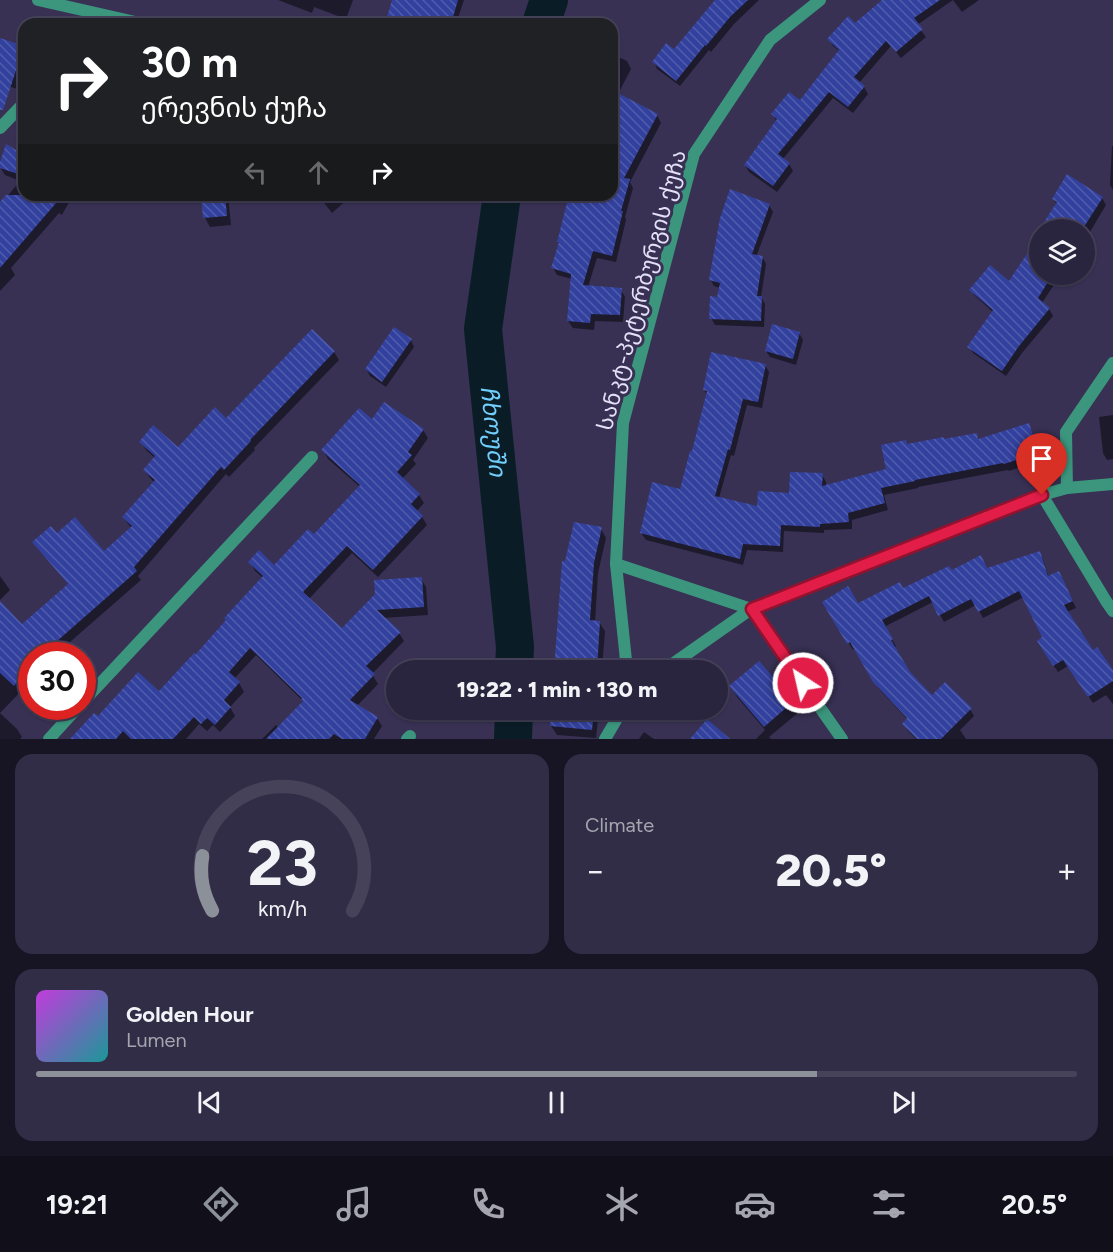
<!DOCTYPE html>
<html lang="en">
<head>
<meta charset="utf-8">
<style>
  :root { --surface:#2a253f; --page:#322d46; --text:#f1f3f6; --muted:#a5a5b0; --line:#464259; --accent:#8c9099 }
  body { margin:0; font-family:Figtree,"Noto Sans Georgian",sans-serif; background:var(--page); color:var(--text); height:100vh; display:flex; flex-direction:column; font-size:22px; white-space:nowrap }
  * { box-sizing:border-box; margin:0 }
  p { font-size:20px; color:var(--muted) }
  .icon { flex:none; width:33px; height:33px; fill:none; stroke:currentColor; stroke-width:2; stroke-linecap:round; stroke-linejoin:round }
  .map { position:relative; height:739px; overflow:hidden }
  .sheet { display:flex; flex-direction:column; gap:15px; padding:15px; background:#171423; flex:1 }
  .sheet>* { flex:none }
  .hud { position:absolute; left:18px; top:18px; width:600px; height:183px; border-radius:18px; box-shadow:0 2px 4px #0004,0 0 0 2px var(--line); background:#202124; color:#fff; overflow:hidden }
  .fabs { position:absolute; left:1029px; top:219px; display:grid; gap:12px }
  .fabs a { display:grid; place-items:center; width:66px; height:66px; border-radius:50%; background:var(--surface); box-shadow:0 2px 4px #0004,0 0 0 2px var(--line); font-size:30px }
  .speed { position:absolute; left:18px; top:642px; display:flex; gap:12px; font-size:30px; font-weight:700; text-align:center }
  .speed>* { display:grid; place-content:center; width:78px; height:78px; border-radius:50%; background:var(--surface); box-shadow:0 2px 4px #0004,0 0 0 2px var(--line); line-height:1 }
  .speed .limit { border:9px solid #d22; background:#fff; color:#111 }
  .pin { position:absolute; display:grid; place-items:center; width:51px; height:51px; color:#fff; margin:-62px -26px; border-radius:50% 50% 50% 0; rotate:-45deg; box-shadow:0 0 6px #0007 }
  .pin .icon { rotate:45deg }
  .me { position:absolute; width:66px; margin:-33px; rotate:325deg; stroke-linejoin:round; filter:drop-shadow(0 0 4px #0008) }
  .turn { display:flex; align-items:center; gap:21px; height:126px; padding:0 24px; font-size:27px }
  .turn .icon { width:78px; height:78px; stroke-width:2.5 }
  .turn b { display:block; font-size:42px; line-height:51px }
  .lanes { display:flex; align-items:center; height:57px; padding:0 24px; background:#0003; justify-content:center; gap:30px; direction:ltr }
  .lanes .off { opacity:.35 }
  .big { font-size:45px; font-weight:800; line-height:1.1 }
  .sheet .widget { flex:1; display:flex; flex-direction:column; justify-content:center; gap:9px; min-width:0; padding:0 21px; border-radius:18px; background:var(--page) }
  .sheet .dial { align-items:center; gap:0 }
  .dial svg { height:156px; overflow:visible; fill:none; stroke:var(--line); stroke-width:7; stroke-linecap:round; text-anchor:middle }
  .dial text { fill:var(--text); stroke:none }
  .song { display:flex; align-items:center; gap:18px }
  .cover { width:72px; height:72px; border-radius:9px; background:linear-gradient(135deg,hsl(290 70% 55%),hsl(180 70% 35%)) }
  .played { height:6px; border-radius:3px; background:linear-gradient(90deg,var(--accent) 75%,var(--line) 75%) }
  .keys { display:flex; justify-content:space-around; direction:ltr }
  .heat { display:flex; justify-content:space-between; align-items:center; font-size:33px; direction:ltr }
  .sheet .tiles { flex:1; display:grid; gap:15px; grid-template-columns:1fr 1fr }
  .widget:last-child { grid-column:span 2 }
  .trip { position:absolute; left:386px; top:660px; width:342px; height:60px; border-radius:30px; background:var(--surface); box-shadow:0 2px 4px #0004,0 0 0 2px var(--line); font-weight:800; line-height:60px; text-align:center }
  .tabs { display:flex; height:96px; justify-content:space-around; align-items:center; background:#110f19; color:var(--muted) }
  .tabs .icon { width:42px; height:42px }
  .tabs .current { color:var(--accent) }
  .tabs b { font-size:27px; color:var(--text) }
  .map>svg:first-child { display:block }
  .shadow { fill:#0007 }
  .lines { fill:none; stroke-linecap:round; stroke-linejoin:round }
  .river { stroke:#0a1d26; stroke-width:38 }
  .building { fill:url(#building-back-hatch) }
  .minor { stroke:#3b967d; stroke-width:12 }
  .route-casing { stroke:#92132f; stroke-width:15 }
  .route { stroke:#e11d48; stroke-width:10 }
  .labels { text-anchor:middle; stroke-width:6; stroke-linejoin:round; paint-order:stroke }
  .street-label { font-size:22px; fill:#e3e0f7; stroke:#383154 }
  .water-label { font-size:24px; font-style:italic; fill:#71cdfb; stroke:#383154 }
</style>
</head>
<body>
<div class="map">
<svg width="1113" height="739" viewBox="0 0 1113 739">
  <defs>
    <pattern id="building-back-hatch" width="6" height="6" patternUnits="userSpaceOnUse" patternTransform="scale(1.5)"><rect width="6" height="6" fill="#33419e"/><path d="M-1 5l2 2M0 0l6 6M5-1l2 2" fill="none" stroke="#505cac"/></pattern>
  </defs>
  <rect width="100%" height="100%" fill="#383154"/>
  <g class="shadow">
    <polygon points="278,0 353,0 346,19 314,7 312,13"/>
    <polygon points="394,0 464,0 456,24 386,24"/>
    <polygon points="717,0 759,0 734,24 711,52 709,50 680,86 657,69 654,62 674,51"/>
    <polygon points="884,0 953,0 917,25 926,37 901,58 891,46 859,83 864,87 868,94 853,113 833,98 782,160 789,164 793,171 777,192 749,172 745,165 777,122 773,115 800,102 840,52 833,46 829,39 855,25"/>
    <polygon points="953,0 979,0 962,12"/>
    <polygon points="0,39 24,48 24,70 18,89 0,84"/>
    <polygon points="612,54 627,61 631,69 618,94 657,115 661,123 630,182 633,188 625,217 626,220 616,262 597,258 588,287 621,290 625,297 623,322 595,321 594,330 573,328 568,321 572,279 557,275 553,268 560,244 558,242 580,195 612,195"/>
    <polygon points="1112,146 1113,146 1113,190 1110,185"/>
    <polygon points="24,147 24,195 73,195 62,215 59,213 11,268 15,275 0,291 0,205 20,181 5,175 0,167 20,154"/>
    <polygon points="203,195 228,195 231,225 210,227 205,218"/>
    <polygon points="326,195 347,195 349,198 332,213 321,199"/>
    <polygon points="1102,198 1106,205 1084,242 1084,230 1041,230 1057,205 1054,199"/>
    <polygon points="769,205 773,212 756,257 763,258 766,264 761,297 765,304 764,327 715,325 711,318 719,299 720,288 714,286 710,279"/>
    <polygon points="1040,274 1061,274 1042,303 1049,309 1053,316 1022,353 1006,376 973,353 969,347 993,312 975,296 971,290 1009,283"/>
    <polygon points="312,331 334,352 339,360 254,448 255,450 229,477 226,474 138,576 141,580 54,656 32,656 32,680 0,713 17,729 22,737 20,739 0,739 0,603 22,626 69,585 39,550 34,542 56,535 104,553 132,529 123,517 154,482 150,478 145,470 155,458 146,450 141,442 178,449 226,420"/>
    <polygon points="799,333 803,340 796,365 770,357 766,351"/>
    <polygon points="411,340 414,347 386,387 370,376 366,369"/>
    <polygon points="765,365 769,372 762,408 747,405 734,456 731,455 719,498 758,508 790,494 822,475 826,482 826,487 888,470 907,446 976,435 980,440 1028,425 1032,432 1041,460 1009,471 1008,470 918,487 918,488 884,495 888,510 852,520 852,529 824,530 824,533 784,531 783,552 747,550 743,565 646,540 641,533 681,490 693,453 708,396 704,390"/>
    <polygon points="1113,415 1113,459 1107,460 1103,453 1099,417"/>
    <polygon points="373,422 423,430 428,438 413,460 416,464 402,479 419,495 424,503 416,512 422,517 427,525 378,577 352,553 309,599 342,630 421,579 426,587 428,615 383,618 399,633 404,641 372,674 378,684 357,706 377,718 382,726 374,739 262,739 276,725 279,728 303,701 256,655 234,679 239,683 244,692 230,707 235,716 220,732 213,725 207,731 199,724 186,739 76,739 98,718 159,693 195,657 263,578 255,571 250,562 275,567 314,536 360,487 328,459 323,450"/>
    <polygon points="601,529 606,538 598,573 595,622 599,622 605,631 602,670 556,670 564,563"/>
    <polygon points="1039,552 1043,559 1049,578 1062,580 1076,608 1067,612 1093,652 1113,673 1113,704 1106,695 1093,703 1068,666 1058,672 1042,648 1044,638 1024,597 983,618 976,605 944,622 933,602 884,627 896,646 894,648 908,672 932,697 970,709 974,716 960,730 966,739 916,739 908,731 904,724 908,720 879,689 855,648 853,650 824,602 857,605 951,572 987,569"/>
    <polygon points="0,576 10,590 0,600"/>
    <polygon points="731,687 793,702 799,712 769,737 771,739 756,739 765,730 737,697"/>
    <polygon points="553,710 599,710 596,738 557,735 551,726"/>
    <polygon points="644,732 654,739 639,739"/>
  </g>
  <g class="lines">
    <g class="river">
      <polyline points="541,24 549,0"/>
      <path id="s1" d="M502 195 483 329 515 647 514 670"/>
      <polyline points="513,739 514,710"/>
    </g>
  </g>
  <g class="building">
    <polygon points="392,0 458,0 451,24 385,24"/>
    <polygon points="715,0 748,0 730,17 706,46 705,45 676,81 652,62 666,43 674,49"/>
    <polygon points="882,0 940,0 914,18 923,29 896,52 886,41 854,77 865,86 848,107 829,92 778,154 790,163 773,186 744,165 777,119 771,114 789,92 800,100 839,50 827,39 848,16 855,23"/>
    <polygon points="0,38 24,46 3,110 0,110"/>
    <polygon points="612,90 658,114 624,178 630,179 621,211 623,211 612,256 593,251 583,285 622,288 620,315 591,314 590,323 567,321 571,274 551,268 559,242 557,242 569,195 612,195"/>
    <polygon points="6,144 24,155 24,176 0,168 0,162"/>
    <polygon points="1067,174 1103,197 1082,230 1039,230 1057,202 1052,199"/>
    <polygon points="730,189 770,204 752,254 763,256 757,296 762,296 761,321 709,319 710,296 717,297 720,283 709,280 720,218"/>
    <polygon points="6,195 63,195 0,268 0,202"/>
    <polygon points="201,195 225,195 227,216 203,218"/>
    <polygon points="1040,234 1040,274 1053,274 1038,298 1050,308 1019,346 1002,371 967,347 993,310 969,290 990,265 1009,281"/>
    <polygon points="772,324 800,332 793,359 765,351"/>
    <polygon points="394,327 412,339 382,382 365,369"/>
    <polygon points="312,329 335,351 250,440 251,441 224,470 221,467 134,567 137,571 40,656 32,656 32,667 14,686 0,673 0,601 22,624 68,584 32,542 51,526 57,533 75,517 104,551 132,526 122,517 155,480 143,470 155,456 139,442 153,425 178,447 215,407 226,418"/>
    <polygon points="711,352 766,364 758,402 743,399 730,450 728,449 715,496 757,506 758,491 789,493 790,472 823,473 822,486 886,469 881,445 906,440 907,444 944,437 944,439 977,433 978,439 1029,423 1039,453 1004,464 1003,463 915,480 915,481 881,488 885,503 848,513 849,522 820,524 820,527 781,525 780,546 743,544 740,559 640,533 652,482 680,489 690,451 692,451 707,391 703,390"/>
    <polygon points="384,402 424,429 408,452 412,455 397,472 420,494 411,504 423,516 373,570 347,546 303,592 342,628 375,594 374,580 422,577 424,607 377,610 401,632 366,666 375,674 350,700 378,717 365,739 342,739 334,734 329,739 266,739 303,701 301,700 302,698 250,648 229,672 240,682 224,700 231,707 215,725 207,718 201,724 194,717 173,739 131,739 123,731 116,739 70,739 94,713 98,716 138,672 159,691 194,653 195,655 226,620 224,618 263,576 248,562 259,550 274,565 308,529 314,534 360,485 321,450 359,408 372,419"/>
    <polygon points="574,522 602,527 594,563 590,620 600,621 597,670 554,670 562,561 565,561"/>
    <polygon points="1040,551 1048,576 1059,571 1073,601 1064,605 1093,650 1097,647 1113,670 1113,681 1088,697 1063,660 1053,666 1037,641 1042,637 1019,591 978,612 971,599 938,616 929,596 882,620 893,639 891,640 910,672 932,695 945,682 972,708 941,739 917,739 902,724 907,718 873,682 850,642 847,644 822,602 848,586 858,603 900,582 903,588 949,566 952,570 981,555 987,568"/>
    <polygon points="759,661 794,701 764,727 729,686"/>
    <polygon points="551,710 594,710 592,730 550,726"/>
    <polygon points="707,719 730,739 690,739"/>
  </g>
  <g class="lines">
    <g class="minor">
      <polyline points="38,0 144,24"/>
      <polyline points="0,128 24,103"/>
      <polyline points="1067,488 1066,432 1113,363"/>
      <polyline points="1042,495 1106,601 1113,611"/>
      <polyline points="616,564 751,609 842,739"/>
      <polyline points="627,670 616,564 623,423 694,154 770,40 820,0"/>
      <polyline points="664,670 751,609 1042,495 1067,488 1113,484"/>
      <polyline points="82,703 312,457"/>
      <polyline points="49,739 79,706"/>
      <polyline points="407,739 410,736"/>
      <polyline points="605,739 622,710"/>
    </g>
  </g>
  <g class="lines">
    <g class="route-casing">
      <polyline id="route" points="803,683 752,609 1042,495"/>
    </g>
    <use href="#route" class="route"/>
  </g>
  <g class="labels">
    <g class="street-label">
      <text transform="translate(641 290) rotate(-75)" y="8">სანკტ-პეტერბურგის ქუჩა</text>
    </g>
    <g class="water-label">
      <text dy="8" stroke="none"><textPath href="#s1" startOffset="238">ჩხოუში</textPath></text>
    </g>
  </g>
</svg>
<div class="fabs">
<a><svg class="icon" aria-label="layers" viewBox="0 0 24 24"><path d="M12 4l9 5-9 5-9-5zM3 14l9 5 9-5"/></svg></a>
</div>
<div class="speed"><div class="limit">30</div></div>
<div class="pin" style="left:1042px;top:495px;background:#d93025"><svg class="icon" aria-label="arrive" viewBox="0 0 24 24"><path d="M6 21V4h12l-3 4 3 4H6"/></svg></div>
<svg class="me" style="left:803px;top:683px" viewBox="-20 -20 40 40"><circle r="17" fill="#e11d48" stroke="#fff" stroke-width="3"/><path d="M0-11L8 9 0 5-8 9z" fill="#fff"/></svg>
<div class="trip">19:22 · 1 min · 130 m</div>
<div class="hud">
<div class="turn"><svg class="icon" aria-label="right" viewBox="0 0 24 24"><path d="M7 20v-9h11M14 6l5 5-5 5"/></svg><div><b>30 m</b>ერევნის ქუჩა</div></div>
<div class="lanes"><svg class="icon off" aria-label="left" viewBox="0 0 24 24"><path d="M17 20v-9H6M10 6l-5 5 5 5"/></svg><svg class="icon off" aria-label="ahead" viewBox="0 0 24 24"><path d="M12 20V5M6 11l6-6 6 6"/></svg><svg class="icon" aria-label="right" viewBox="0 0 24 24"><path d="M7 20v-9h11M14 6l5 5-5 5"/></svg></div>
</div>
</div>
<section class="sheet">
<div class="tiles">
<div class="widget dial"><svg viewBox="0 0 100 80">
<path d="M14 69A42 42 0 1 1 86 69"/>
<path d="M14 69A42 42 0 0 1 9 41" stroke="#8c9099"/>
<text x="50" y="56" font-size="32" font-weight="700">23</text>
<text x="50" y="72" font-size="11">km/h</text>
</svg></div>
<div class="widget"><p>Climate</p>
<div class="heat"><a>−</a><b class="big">20.5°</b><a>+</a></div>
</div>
<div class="widget">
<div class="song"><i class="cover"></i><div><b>Golden Hour</b><p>Lumen</p></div></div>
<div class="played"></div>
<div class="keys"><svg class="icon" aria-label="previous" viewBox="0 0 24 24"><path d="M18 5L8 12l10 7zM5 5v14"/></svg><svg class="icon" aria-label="pause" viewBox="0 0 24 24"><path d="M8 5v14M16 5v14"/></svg><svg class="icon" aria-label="next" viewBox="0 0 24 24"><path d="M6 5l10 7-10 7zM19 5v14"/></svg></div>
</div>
</div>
</section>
<nav class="tabs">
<b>19:21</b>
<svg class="icon current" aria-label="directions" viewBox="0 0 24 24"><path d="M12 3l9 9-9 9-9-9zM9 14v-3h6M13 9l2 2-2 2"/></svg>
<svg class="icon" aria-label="music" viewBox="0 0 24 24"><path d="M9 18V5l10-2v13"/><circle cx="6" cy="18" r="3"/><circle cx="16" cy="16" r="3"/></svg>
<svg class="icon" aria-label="phone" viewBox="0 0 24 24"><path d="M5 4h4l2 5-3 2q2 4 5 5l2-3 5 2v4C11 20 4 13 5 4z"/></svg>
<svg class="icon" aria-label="climate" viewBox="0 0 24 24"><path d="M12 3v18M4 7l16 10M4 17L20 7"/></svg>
<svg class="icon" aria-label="car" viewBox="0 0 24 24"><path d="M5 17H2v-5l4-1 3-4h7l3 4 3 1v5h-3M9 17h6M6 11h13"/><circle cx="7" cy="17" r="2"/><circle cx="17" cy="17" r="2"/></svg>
<svg class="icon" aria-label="filters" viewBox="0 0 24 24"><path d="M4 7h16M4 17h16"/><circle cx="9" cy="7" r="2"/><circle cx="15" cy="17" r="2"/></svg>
<b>20.5°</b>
</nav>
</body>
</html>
